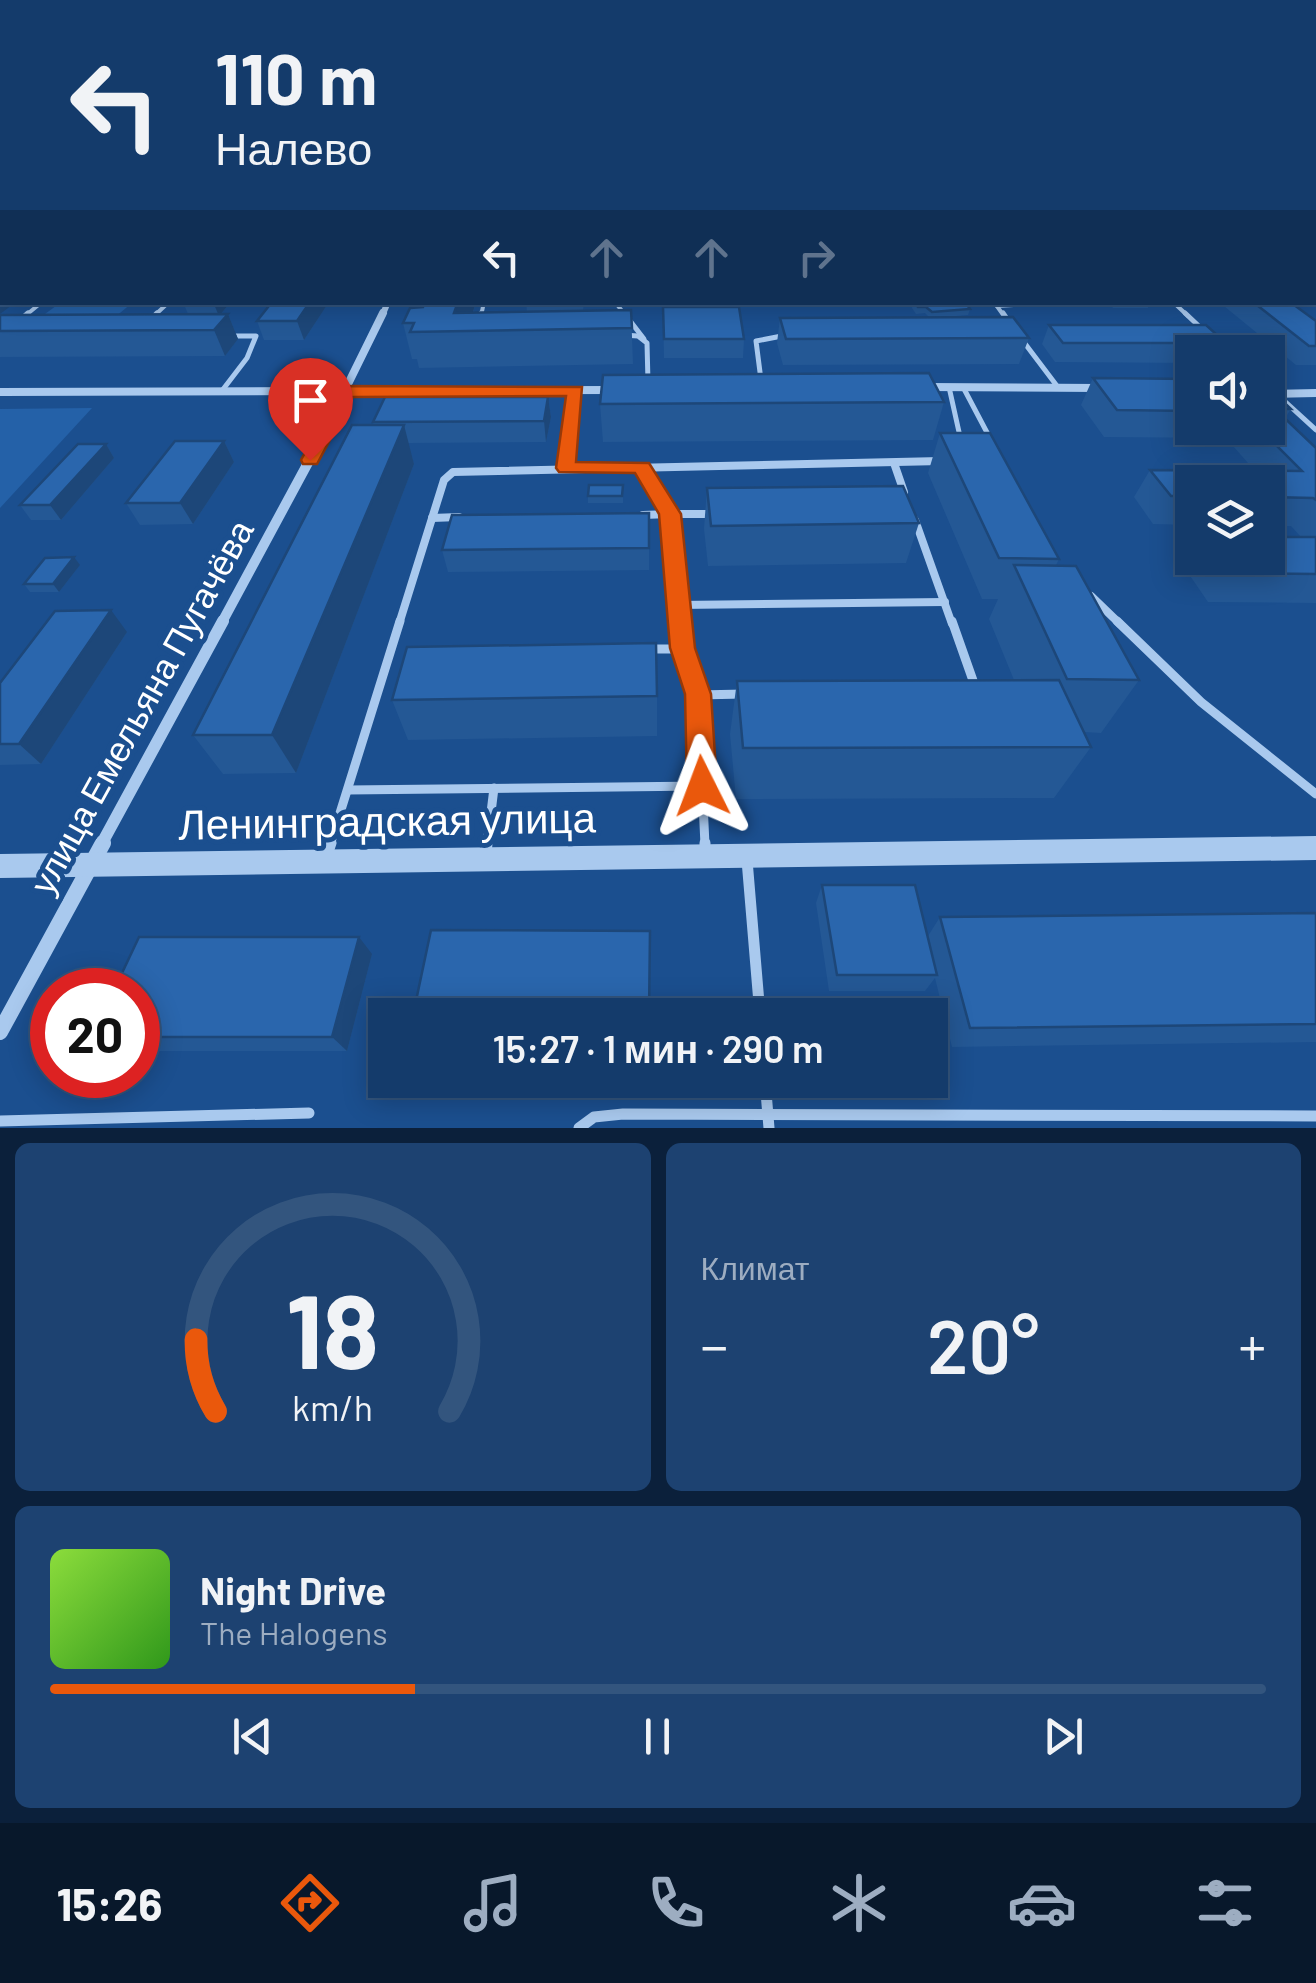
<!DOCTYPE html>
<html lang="ru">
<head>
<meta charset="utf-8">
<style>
  :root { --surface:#143b6b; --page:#1d4271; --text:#f1f3f6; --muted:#9dadc1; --line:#33557e; --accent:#ea580c }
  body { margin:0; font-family:Barlow,sans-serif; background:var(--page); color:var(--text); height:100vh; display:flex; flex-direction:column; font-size:38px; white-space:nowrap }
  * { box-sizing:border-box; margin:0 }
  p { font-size:32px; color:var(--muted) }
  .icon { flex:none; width:55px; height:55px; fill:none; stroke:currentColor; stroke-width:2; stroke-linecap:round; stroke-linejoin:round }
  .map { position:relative; height:1128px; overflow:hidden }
  .sheet { display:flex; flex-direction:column; gap:15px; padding:15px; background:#0b203b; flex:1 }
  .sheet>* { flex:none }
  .top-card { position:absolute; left:0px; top:0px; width:1318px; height:305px; box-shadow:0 5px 25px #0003,0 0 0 2px var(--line); background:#143b6b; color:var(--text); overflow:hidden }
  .tools { position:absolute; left:1175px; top:335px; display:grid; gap:20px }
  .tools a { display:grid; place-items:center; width:110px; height:110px; border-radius:0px; background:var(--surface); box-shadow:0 5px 25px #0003,0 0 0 2px var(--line); font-size:50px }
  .speed { position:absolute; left:30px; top:968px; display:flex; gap:20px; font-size:50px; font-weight:700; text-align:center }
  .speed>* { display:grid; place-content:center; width:130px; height:130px; border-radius:50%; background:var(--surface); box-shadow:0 5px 25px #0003,0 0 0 2px var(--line); line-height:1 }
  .speed .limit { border:15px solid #d22; background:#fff; color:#111 }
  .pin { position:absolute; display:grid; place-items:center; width:85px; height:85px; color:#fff; margin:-102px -42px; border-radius:50% 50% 50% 0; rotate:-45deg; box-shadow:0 0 10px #0007 }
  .pin .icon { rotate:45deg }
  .me { position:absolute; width:110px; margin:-55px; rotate:357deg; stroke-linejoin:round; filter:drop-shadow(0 0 8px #0008) }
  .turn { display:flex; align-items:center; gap:35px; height:210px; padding:0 50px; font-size:45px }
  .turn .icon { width:130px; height:130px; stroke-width:2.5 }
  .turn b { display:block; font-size:70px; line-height:85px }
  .lanes { display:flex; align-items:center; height:95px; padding:0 50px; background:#0003; justify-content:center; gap:50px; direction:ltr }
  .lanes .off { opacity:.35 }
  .big { font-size:75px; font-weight:600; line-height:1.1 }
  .sheet .tile { flex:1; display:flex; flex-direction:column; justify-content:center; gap:15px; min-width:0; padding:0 35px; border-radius:15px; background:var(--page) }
  .sheet .dial { align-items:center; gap:0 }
  .dial svg { height:260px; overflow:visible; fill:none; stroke:var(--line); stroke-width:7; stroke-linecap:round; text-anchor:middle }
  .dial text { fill:var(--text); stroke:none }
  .song { display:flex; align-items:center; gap:30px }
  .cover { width:120px; height:120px; border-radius:15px; background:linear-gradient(135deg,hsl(90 70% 55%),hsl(110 70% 35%)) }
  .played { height:10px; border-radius:5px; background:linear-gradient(90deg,var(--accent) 30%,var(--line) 30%) }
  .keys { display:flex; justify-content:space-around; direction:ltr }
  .heat { display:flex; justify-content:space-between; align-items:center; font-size:55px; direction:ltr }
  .sheet .tiles { flex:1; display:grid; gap:15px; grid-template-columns:1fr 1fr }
  .tile:last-child { grid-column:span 2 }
  .trip { position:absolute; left:368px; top:998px; width:580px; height:100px; border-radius:0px; background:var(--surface); box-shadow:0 5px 25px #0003,0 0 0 2px var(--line); font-weight:600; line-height:100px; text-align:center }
  .dock { display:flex; height:160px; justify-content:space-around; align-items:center; background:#08182b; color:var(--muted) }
  .dock .icon { width:70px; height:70px }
  .dock .selected { color:var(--accent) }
  .dock b { font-size:45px; color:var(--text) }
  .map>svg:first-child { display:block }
  .green { fill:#2461a8 }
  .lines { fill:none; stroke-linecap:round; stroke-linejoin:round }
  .service-far4 { stroke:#a9c9ee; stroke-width:4 }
  .service-far3 { stroke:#a9c9ee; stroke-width:5 }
  .service-far2 { stroke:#a9c9ee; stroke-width:8 }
  .service-far1 { stroke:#a9c9ee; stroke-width:9 }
  .service { stroke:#a9c9ee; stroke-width:11 }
  .minor-far4 { stroke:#a9c9ee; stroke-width:6 }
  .minor-far3 { stroke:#a9c9ee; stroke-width:8 }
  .minor-far2 { stroke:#a9c9ee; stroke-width:10 }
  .minor-far1 { stroke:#a9c9ee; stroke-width:12 }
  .minor { stroke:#a9c9ee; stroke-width:16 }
  .tertiary { fill:#a9c9ee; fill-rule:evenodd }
  .wall { fill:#245895 }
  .shaded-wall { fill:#1d4779 }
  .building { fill:#2a66ad; stroke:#1d4779; stroke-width:2.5 }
  .route { fill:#ea580c; stroke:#983908; stroke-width:2.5 }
  .labels { text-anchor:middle; stroke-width:10; stroke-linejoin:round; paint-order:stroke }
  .street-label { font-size:35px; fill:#fff; stroke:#1b4f8f }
  .near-street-label { font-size:42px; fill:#fff; stroke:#1b4f8f }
</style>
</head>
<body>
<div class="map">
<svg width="1316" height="1128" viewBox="0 0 1316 1128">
  <rect width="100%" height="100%" fill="#1b4f8f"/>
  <g class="green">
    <polygon points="60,303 132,303 109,322 34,322"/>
    <polygon points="92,408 0,508 0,409"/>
  </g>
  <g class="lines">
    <g class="service-far4">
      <polyline points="615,302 626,316"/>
      <polyline points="994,302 1004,316"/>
      <polyline points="1173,302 1188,316"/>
      <polyline points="997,306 1064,302"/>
      <polyline points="25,316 42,302"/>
      <polyline points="154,316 169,302"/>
      <polyline points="481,316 484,302"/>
    </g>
    <g class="service-far3">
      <polyline points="624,313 644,339"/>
      <polyline points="1003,313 1009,322"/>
      <polyline points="1185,313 1203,330"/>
      <polyline points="20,320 28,313"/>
      <polyline points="149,321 157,313"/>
      <polyline points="479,322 481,313"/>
      <polyline points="623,335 638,336 647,343 648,382"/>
      <polyline points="1020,337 1057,386"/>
      <polyline points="761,380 756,341 787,335"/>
      <polyline points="1268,386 1316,430"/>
      <polyline points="949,387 961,441"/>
      <polyline points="963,387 992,442"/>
      <polyline points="221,392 247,358 256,336 227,336"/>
      <polyline points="567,451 576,391"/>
    </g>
    <g class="service-far2">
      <polyline points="894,463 904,492"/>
      <polyline points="565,468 568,448"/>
      <polyline points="642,468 670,514 711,514"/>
      <polyline points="643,515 670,514 680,624"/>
      <polyline points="432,518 459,517"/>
      <polyline points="915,520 952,624"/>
      <polyline points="1091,596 1120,624"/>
      <polyline points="678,605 945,602"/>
      <polyline points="399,624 444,480 453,472 941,461"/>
    </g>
    <g class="service-far1">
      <polyline points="680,621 682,649 698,695 705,845"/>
      <polyline points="952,621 976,689"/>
      <polyline points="1117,621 1201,702 1316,794"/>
      <polyline points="649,649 682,649"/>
      <polyline points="698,695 744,694"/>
      <polyline points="348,790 702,786"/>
      <polyline points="330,845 400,621"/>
      <polyline points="487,845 494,788"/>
    </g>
    <g class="service">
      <polyline points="705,843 705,850"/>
      <polyline points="486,855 487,843"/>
      <polyline points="326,858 331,843"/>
      <polyline points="747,860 760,1015"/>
      <polyline points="765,1080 769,1128"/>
      <polyline points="0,1121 309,1113"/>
      <polyline points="579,1128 594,1117 623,1114 1316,1116"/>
    </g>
    <polyline class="minor-far4" points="382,316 388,302"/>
    <g class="minor-far3">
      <polyline points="926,387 1099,388"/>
      <polyline points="0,392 614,390"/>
      <polyline points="1268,394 1316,393"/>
      <polyline points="315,451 383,313"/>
    </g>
    <polyline class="minor-far2" points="221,624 316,448"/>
    <polyline class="minor-far1" points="101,845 223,621"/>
    <polyline class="minor" points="0,1032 103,843"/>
    <g class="tertiary">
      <rect x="1315" y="205" width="1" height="6"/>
      <rect x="0" y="209" width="2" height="6"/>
      <polygon points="1316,836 1316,860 0,878 0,854"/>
    </g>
  </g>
  <g class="wall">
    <polygon points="183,302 231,302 221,314 228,314 238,339 225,356 0,357 0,315 188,314"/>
    <polygon points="329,302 304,340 264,340 257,321"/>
    <polygon points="425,302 476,302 473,313 527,312 526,302 584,302 583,311 631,310 633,364 419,368 417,359 412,359 403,323 423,307"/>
    <polygon points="913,302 965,302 970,309 968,315 944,317 1029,338 1019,364 783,365 777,343 780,318 929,317 925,313 916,314 912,308"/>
    <polygon points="1108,302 1150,302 1148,308 1113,308"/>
    <polygon points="1219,302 1290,302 1316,321 1316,365 1296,365"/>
    <polygon points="663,307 744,339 743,358 664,358"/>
    <polygon points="1049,325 1226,343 1221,352 1192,352 1192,363 1055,362 1042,344"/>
    <polygon points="1093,378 1192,379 1192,428 1268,428 1268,387 1291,409 1285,418 1316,448 1316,603 1208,602 1182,564 1192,549 1192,558 1268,558 1301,537 1291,526 1268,526 1268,482 1192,482 1192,525 1153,524 1134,497 1150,470 1255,471 1226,438 1104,437 1081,405"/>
    <polygon points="548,397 551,417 546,442 408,443 414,464 296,773 223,774 193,735 374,425 373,422"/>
    <polygon points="944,402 933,440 603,442 600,404"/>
    <polygon points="940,433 1059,559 1056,565 1139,680 1101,733 1084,732 1091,747 1054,798 736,799 730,734 737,681 1014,680 989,619 998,599 982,599 928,473"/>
    <polygon points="224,441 234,462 193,524 140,525 126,503"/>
    <polygon points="106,444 114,458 61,520 31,520 20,505"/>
    <polygon points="623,485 623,503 588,503 588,496"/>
    <polygon points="707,488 919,523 906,563 708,566 704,529"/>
    <polygon points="649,513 649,570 448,572 442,550"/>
    <polygon points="80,565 59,592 30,592 24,584"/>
    <polygon points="127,632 41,764 0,765 0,683"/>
    <polygon points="657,696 657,736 408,740 392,700"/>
    <polygon points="822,885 928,936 940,917 1316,913 1316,1042 952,1047 935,978 925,991 829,991 816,903"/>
    <polygon points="372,954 347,1051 138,1051 138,990"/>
  </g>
  <g class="shaded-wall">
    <polygon points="2,286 2,302 16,302 0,314 0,287"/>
    <polygon points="213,302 231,302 219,316"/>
    <polygon points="310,302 329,302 304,340 297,321"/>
    <polygon points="458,302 476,302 467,331 454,313"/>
    <polygon points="228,314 238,339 225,356 214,330"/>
    <polygon points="548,397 551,417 546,442 544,421"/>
    <polygon points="404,425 414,464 296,773 272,735"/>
    <polygon points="224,441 234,462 193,524 180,503"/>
    <polygon points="106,444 114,458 61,520 50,505"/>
    <polygon points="74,557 80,565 59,592 53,584"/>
    <polygon points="111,610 127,632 41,764 19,744"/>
    <polygon points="359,937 372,954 347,1051 332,1037"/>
  </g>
  <g class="building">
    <polygon points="272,302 310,302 297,321 257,321"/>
    <polygon points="425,302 458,302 454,313 631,310 632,328 410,332 414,323 403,323 410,308 423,307"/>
    <polygon points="914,302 965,302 970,309 932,312 926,307 918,307"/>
    <polygon points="1253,302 1290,302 1316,321 1316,346 1309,346"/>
    <polygon points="663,307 739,307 744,339 664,339"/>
    <polygon points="228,314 214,330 0,331 0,315"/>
    <polygon points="1013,317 1029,338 786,339 780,318"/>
    <polygon points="1049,325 1206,325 1226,343 1063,343"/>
    <polygon points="929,373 944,402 600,404 603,375"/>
    <polygon points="1093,378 1192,379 1192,411 1117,410"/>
    <polygon points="1268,387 1291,409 1275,409 1316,448 1316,500 1313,498 1268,497 1268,482 1192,482 1192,496 1171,496 1150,470 1302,471 1259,428 1268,428"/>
    <polygon points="385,397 548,397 544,421 373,422"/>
    <polygon points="352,425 404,425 272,735 193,735"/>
    <polygon points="940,433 990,433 1059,559 999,558"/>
    <polygon points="175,441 224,441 180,503 126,503"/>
    <polygon points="78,444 106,444 50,505 20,505"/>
    <polygon points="589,485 623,485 622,496 588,496"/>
    <polygon points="903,486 919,523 711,526 707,488"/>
    <polygon points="649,513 649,548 442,550 452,515"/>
    <polygon points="1268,537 1316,537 1316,574 1229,573 1218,558 1268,558"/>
    <polygon points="74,557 53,584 24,584 45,558"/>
    <polygon points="1014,565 1076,566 1139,680 1067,679"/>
    <polygon points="111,610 19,744 0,744 0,683 55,611"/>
    <polygon points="656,643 657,696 392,700 407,647"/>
    <polygon points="1059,680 1091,747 743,748 737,681"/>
    <polygon points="822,885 915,885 937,975 837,975"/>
    <polygon points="1316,913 1316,1024 970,1028 940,917"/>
    <polygon points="431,930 650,931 649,1015 413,1015"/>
    <polygon points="139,937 359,937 332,1037 138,1037 138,990 114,990"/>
  </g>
  <linearGradient id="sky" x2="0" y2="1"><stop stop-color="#0f2b4f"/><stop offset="0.45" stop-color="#39639b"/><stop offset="1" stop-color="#39639b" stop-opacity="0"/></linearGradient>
  <rect width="1316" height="285" fill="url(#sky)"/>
  <polygon class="route" points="347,386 582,387 576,462 649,463 681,514 695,648 711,694 717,786 713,796 702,800 692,796 687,786 685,694 670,648 659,514 635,473 559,472 556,468 566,396 353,397 317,464 303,464 301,460 338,392"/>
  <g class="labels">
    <g class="street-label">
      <text transform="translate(142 707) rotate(-61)" y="12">улица Емельяна Пугачёва</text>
    </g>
    <g class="near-street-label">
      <text transform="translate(387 821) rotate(-1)" y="15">Ленинградская улица</text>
    </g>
  </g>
</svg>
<div class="tools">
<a><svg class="icon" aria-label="sound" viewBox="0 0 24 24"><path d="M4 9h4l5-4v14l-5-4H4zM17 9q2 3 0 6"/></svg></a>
<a><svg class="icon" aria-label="layers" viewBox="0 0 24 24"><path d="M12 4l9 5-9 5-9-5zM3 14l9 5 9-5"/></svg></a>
</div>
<div class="speed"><div class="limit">20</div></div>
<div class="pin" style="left:310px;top:460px;background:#d93025"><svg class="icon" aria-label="arrive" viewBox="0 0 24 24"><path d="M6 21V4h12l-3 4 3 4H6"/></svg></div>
<svg class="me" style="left:702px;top:786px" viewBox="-20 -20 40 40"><path d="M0-17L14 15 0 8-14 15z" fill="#ea580c" stroke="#fff" stroke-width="4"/></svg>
<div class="trip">15:27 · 1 мин · 290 m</div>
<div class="top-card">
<div class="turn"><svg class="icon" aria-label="left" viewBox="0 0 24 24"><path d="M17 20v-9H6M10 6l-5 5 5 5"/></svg><div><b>110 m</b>Налево</div></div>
<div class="lanes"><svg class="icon" aria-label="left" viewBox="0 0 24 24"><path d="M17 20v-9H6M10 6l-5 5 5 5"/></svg><svg class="icon off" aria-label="ahead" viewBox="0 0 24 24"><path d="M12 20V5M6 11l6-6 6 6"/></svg><svg class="icon off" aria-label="ahead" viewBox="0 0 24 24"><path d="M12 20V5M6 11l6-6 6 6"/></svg><svg class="icon off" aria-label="right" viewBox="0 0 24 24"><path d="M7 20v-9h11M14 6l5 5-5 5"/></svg></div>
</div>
</div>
<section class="sheet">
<div class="tiles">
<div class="tile dial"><svg viewBox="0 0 100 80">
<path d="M14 69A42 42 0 1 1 86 69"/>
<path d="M14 69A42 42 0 0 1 8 47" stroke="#ea580c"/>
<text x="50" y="56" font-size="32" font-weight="700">18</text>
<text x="50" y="72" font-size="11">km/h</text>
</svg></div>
<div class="tile"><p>Климат</p>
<div class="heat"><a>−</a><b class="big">20°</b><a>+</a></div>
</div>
<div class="tile">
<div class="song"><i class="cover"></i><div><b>Night Drive</b><p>The Halogens</p></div></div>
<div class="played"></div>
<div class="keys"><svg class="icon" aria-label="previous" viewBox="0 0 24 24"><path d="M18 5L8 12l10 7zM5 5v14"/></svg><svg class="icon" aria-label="pause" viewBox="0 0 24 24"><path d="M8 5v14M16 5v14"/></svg><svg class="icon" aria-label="next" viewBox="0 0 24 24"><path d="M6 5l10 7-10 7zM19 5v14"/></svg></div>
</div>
</div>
</section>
<nav class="dock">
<b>15:26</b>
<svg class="icon selected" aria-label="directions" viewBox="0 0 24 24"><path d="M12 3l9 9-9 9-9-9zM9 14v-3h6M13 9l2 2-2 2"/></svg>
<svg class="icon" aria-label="music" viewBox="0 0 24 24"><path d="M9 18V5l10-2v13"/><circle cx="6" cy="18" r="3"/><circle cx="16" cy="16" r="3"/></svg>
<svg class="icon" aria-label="phone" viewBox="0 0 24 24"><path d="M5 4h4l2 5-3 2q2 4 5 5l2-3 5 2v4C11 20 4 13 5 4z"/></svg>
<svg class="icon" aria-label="climate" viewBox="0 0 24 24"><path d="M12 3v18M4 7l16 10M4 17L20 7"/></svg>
<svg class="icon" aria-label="car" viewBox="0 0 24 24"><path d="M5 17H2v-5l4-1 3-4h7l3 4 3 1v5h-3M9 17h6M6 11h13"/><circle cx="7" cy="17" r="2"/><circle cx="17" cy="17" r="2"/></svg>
<svg class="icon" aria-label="filters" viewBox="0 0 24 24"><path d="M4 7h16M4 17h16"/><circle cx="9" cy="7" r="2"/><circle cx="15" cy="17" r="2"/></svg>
</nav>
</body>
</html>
